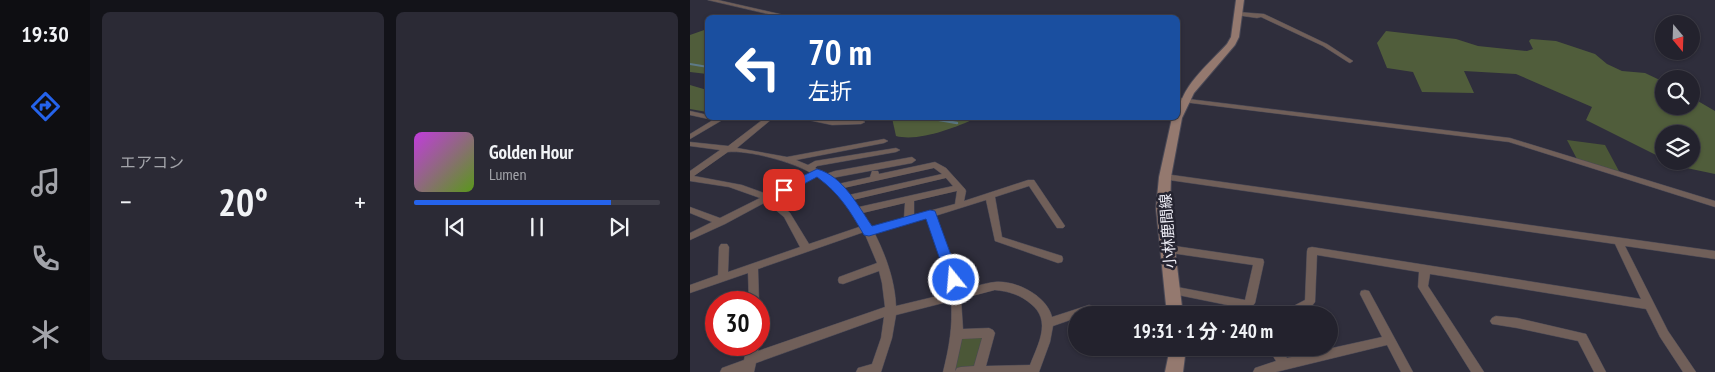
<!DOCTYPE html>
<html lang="ja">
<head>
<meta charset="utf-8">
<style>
  :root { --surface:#23222d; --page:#2b2a35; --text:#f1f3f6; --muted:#a3a4aa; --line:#403f49; --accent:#2563eb }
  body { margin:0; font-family:"PT Sans Narrow","Noto Sans JP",sans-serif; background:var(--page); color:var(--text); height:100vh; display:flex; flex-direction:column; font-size:19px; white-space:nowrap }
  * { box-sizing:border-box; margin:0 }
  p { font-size:16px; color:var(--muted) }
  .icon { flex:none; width:28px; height:28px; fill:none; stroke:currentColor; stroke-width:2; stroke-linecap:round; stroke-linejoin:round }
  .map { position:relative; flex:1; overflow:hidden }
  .drawer { display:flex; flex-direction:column; gap:12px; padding:12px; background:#131319; width:600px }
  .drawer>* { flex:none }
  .hud { position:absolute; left:15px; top:15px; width:475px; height:105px; border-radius:8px; box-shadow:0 1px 4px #0004,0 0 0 1px var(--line); background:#1a4fa0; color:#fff; overflow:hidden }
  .needle { width:32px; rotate:161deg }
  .fabs { position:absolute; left:965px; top:15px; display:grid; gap:10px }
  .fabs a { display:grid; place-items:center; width:45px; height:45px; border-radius:50%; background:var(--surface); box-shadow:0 1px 4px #0004,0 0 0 1px var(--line); font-size:25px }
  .speed { position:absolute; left:15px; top:291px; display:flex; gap:10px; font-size:25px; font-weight:700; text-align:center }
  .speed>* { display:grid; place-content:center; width:65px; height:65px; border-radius:50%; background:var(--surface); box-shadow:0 1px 4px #0004,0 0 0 1px var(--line); line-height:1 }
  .speed .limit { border:8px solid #d22; background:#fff; color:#111 }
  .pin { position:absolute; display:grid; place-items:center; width:42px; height:42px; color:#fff; margin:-21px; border-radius:10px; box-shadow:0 2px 8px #0006 }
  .me { position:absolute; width:55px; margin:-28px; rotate:343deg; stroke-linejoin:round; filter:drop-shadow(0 0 4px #0008) }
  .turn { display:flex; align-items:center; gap:18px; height:105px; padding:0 20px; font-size:22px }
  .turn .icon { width:65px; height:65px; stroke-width:2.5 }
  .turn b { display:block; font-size:35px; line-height:42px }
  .big { font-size:38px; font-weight:700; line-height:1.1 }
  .drawer .tile { flex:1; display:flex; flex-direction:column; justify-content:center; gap:8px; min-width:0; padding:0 18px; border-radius:8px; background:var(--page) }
  .song { display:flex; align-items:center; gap:15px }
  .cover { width:60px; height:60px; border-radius:8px; background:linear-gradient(135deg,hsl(290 70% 55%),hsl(90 70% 35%)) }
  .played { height:5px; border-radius:2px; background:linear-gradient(90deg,var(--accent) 80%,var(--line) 80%) }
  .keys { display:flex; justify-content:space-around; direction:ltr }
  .heat { display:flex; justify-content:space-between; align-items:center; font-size:28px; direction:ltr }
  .drawer .tiles { flex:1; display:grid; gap:12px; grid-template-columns:repeat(2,1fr) }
  .trip { position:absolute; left:378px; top:306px; width:270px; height:50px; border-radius:25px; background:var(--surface); box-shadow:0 1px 4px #0004,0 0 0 1px var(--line); font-weight:700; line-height:50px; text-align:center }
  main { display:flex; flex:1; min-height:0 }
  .menu { display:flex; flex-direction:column; width:90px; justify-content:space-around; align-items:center; background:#0e0e12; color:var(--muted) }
  .menu .icon { width:35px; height:35px }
  .menu .selected { color:var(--accent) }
  .menu b { font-size:22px; color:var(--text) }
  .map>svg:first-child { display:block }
  .green { fill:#4b5737 }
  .forest { fill:#505d3b }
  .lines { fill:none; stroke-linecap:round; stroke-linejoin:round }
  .stream-far1 { stroke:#5d7a88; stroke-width:2 }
  .stream { stroke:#5d7a88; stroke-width:2.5 }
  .minor-casing { stroke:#4a4956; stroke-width:1 }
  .secondary-casing { stroke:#4a4956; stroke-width:2 }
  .minor { fill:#705f59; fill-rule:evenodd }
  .secondary { fill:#94796f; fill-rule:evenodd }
  .route { fill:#2563eb; stroke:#184099 }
  .labels { text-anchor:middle; stroke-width:5; stroke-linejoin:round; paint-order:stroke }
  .street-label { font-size:15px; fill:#efeef7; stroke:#252431 }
</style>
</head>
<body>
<main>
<nav class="menu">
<b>19:30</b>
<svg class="icon selected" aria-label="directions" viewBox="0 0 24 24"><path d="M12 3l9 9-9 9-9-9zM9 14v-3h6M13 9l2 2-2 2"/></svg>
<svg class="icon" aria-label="music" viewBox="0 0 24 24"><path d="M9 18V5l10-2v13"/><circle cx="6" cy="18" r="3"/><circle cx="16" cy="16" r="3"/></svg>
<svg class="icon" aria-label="phone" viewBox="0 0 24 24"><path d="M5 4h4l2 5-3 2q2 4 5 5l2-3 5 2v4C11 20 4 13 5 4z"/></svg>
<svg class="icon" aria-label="climate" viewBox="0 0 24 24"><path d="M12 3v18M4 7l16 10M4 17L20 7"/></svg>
</nav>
<section class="drawer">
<div class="tiles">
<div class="tile"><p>エアコン</p>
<div class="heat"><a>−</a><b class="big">20°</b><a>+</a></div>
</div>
<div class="tile">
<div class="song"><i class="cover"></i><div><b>Golden Hour</b><p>Lumen</p></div></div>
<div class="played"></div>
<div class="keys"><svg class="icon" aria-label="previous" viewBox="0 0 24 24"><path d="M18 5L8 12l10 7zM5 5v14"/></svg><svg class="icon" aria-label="pause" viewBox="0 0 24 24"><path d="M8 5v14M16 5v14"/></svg><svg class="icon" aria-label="next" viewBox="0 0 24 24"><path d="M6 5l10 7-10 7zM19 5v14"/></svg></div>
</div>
</div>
</section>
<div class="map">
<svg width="1025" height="372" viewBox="0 0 1025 372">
  <rect width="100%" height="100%" fill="#2f2e3c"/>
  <g class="green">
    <polygon points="877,140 915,145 930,173 888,161"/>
    <path d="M274 336H290L294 339C288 363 293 368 266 369L264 367 269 340Z"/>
  </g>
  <g class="forest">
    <polygon points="17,29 17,74 0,72 0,35"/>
    <polygon points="696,31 766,39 788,46 837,51 843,49 839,41 841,39 866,41 905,54 917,64 932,71 955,73 974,82 974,106 1001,106 1001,97 1025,111 1025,174 987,166 978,161 1001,161 1001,134 974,134 974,159 896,120 902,107 826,74 774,71 784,93 732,92 723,72 697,68 687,43"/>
    <polygon points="0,85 17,90 17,112 0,109"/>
    <path d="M202 118H286C265 128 228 142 206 136Z"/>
  </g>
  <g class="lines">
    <polyline class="stream-far1" points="0,64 18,67"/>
    <polyline class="stream" points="212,118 244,119 267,123"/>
    <g class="minor-casing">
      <g id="minor">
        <polygon points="18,0 28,0 107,18 95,18"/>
        <polygon points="548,12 574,14 637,44 663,61 660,63 658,62 633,46 571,17 567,18 546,15 545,14"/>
        <polygon points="490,98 820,138 1025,201 1025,207 819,142 493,102 490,102"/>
        <polygon points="0,111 18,115 18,118 33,118 34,119 0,139 0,134 23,120 0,115"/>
        <path d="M75 118H83L47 148 97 157 194 139 198 141 194 143 106 160 118 165 125 161 206 148 210 150 206 152 127 166 125 168 136 174 145 171 222 157 226 160 222 163 142 178 148 184 180 177 182 171H188L189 174 245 162 256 168 275 189 276 191 274 201 338 180H344L375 226 373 228H367L339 186 305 197 312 237 372 256 373 259 372 262 368 263 305 241 296 200 245 216 260 253 270 290C281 288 294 283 305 282 326 280 357 296 362 317L399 305 403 306 405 309 403 312 395 315H386V318L363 326 360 342 349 372H253C259 348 263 326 261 301L206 315 202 338 191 372H166L168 368 182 364 191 338 194 317 66 363 64 372H30L32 368 54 360 57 345H69L68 351 195 307 192 283 189 271 153 284 149 283 148 280 149 277 187 263 174 232 68 269 69 302V303L59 302 58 273 0 293V285L28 275 29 247 31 244H37L39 247 38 272 110 247 94 217 76 202 35 224 0 240V233L22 222 0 213V207L30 218 70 198 39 187 0 181V171L30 150 0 146V142L38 146ZM38 152C59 150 102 162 121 173L77 194 52 185 4 176ZM244 168 252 174 159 195 154 188ZM127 176C146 187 161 207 172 226L119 244 100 213 84 199ZM256 178 263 186 169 207 163 200ZM267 191 265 204 224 215V201ZM215 203 214 218 182 228 173 213ZM237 218 250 253 260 293 206 306C205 281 196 256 185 234ZM305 290C318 291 331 295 341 304 362 321 348 344 340 365L296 366 305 333 303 330 299 328 273 329 271 299ZM292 338 284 366 271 367 267 368 265 371 272 339Z"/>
        <polygon points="117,118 128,118 142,121 171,120 175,122 171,124 142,125 118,120"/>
        <path d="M475 174 1025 251V259L935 246 978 331 1006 372H993L970 337 956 309 740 274 738 286 794 372H781L728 287 729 272 627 255 625 302C618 313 603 315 590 315L592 312 615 300 617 251 618 248 622 247 951 299 925 244 472 179 471 177Z"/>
        <polygon points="478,245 573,259 574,262 565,303 561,308 557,309 478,293 477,290 478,287 482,286 555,300 563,265 474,252 473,249 474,246"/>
        <polygon points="675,290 679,291 723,372 711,372 697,345 586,372 563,372 565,368 586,361 578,348 590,348 597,358 692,337 670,294 671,291"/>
        <polygon points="806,316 827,318 896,334 916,372 904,372 888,341 827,328 802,324 800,321 802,318"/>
        <path d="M482 348H508L506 352C499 354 491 354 484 352Z"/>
      </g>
    </g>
    <g class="secondary-casing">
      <g id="secondary">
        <path d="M546 0H554L549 37 545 45 504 93 492 118 481 177 480 208 493 315H477L466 208 469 177 482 118H488C488 88 518 65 537 44L541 37Z"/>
        <polygon points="480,348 496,348 493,372 475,372"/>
      </g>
    </g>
    <use href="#minor" class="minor"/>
    <use href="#secondary" class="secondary"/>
  </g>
  <path class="route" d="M127 169C153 176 168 206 182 226L240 210 245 211 270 280 268 284 264 285 259 284 257 280 236 219 179 236 174 235C160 211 150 194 127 177L99 192 94 193 89 190 90 187Z"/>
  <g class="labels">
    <g class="street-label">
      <text transform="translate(478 231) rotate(-94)" y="5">小林鹿間線</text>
    </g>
  </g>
</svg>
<div class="fabs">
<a><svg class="needle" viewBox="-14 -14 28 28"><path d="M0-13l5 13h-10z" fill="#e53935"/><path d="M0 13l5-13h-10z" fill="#a3a4aa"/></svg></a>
<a><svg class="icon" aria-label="search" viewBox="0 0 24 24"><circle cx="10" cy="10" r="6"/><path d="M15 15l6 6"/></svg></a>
<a><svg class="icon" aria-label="layers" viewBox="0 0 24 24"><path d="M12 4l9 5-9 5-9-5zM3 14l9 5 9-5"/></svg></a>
</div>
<div class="speed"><div class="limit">30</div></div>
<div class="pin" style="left:94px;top:190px;background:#d93025"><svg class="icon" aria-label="arrive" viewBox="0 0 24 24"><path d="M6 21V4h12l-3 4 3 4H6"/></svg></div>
<svg class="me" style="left:264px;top:280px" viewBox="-20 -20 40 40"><circle r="17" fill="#2563eb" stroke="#fff" stroke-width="3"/><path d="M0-11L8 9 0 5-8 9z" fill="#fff"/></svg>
<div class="trip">19:31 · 1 分 · 240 m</div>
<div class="hud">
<div class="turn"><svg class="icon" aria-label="left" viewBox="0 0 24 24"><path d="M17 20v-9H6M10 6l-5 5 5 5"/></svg><div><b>70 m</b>左折</div></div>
</div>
</div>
</main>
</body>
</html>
